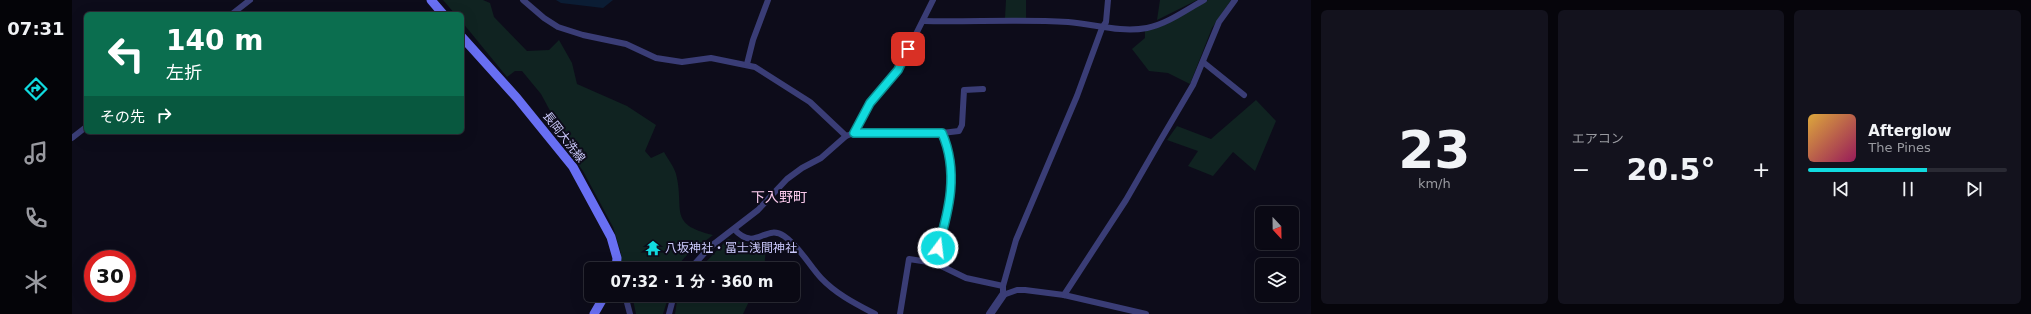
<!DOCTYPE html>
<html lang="ja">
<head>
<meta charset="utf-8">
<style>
  :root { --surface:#0a0914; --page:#13121d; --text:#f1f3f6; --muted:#999aa0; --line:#2a2a34; --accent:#11dbdf }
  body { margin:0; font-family:"DejaVu Sans","Noto Sans JP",sans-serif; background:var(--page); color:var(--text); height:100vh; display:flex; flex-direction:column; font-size:15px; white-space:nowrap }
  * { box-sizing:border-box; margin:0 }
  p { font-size:13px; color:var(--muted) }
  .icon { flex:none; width:22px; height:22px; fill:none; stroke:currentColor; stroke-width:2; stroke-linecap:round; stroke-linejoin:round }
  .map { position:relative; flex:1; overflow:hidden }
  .panel { display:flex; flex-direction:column; gap:10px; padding:10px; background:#06050b; width:720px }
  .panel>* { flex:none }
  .hud { position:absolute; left:12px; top:12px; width:380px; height:122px; border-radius:6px; box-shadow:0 4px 16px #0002,0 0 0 1px var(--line); background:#0b6e4f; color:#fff; overflow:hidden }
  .needle { width:26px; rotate:158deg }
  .fabs { position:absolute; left:1183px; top:206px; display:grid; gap:8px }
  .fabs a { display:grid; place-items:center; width:44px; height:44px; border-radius:6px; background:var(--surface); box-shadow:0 4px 16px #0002,0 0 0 1px var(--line); font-size:20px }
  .speed { position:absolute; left:12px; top:250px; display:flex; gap:8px; font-size:20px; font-weight:700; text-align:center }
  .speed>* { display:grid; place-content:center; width:52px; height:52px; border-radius:50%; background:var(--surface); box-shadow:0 4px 16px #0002,0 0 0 1px var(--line); line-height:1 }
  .speed .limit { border:6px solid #d22; background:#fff; color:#111 }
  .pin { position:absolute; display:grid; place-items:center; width:34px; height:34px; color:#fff; margin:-17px; border-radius:8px; box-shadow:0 2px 6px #0006 }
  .me { position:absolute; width:44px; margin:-22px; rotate:15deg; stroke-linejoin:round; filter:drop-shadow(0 0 3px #0008) }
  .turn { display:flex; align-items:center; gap:14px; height:84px; padding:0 16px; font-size:18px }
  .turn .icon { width:52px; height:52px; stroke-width:2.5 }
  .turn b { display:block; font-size:28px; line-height:34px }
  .then { display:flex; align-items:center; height:38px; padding:0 16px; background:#0003; gap:8px; font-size:15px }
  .big { font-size:30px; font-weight:700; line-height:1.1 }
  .panel .tile { flex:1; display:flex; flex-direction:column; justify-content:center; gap:6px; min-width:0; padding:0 14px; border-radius:6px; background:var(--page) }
  .panel .dial { align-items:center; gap:0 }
  .dial b { font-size:52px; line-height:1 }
  .song { display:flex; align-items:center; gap:12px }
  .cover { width:48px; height:48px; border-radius:6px; background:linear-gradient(135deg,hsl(40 70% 55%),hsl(330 70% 35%)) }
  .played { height:4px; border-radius:2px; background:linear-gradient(90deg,var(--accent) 60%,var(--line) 60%) }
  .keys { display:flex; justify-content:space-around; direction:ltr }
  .heat { display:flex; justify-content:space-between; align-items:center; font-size:22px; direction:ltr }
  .panel .tiles { flex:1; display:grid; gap:10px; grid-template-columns:repeat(3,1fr) }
  .trip { position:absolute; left:512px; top:262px; width:216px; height:40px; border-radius:6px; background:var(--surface); box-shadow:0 4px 16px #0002,0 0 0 1px var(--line); font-weight:700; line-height:40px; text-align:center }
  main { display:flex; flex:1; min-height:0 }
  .tab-bar { display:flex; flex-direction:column; width:72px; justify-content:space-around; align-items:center; background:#040408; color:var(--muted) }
  .tab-bar .icon { width:28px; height:28px }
  .tab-bar .active { color:var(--accent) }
  .tab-bar b { font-size:18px; color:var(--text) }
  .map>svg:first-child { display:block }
  .green { fill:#102321 }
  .water { fill:#0b1d34 }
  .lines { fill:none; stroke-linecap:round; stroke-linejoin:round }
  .minor { stroke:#3a3d76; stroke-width:6 }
  .tertiary { stroke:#3a3d76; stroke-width:8 }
  .secondary { stroke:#686ff3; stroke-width:9 }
  .route-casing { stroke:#0b8e91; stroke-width:10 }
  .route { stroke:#11dbdf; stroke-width:7 }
  .labels { text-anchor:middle; stroke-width:4; stroke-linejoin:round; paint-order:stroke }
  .street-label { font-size:12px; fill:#cbc9fb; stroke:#0d0c1a }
  .poi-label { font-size:12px; fill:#cbc9fb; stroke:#0d0c1a; text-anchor:start }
  .quarter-label { font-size:14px; fill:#fbcbed; stroke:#0d0c1a }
</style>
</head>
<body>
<main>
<nav class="tab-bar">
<b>07:31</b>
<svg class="icon active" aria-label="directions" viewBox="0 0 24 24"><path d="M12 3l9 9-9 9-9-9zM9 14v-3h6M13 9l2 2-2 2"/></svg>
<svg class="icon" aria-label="music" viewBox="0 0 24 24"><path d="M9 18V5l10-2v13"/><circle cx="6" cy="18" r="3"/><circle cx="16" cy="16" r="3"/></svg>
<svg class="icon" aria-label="phone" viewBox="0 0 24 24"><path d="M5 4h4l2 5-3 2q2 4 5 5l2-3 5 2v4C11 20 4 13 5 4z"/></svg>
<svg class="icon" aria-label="climate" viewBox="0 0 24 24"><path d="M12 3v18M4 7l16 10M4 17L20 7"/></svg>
</nav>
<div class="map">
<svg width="1239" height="314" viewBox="0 0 1239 314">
  <rect width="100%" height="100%" fill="#0d0c1a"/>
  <g class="green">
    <path d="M371 0H411L418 3 422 17 455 51 477 50 487 40 500 63 505 84 555 106 584 125 573 151 579 158 592 152C596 159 602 167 604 174 613 210 595 224 641 235 630 244 610 255 605 269H549V253L541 227 511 171 481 130 482 118 469 94 450 71H443L435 77 390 22V14H383Z"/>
    <polygon points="934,0 954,0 954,18 933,18"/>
    <polygon points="1088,0 1125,0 1085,20"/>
    <polygon points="1136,0 1159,0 1140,28 1118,84 1096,73 1077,71 1060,49 1073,38 1073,31 1095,24"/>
    <polygon points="1184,100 1204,121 1183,171 1161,152 1141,176 1116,166 1126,151 1095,140 1105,126 1139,139"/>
    <polygon points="656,239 694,248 692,269 627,269"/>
    <polygon points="560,295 597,295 591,314 564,314"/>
    <polygon points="606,295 680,295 671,314 603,314"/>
  </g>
  <polygon class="water" points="484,0 541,0 531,8 489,3"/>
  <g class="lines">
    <g class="minor">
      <polyline points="451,0 472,18 486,27 511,35 554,44 584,58 610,62 639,58 683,67 738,102 774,136"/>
      <polyline points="1036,0 1034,22 1030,28 1005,96 944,240 931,286 931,295 945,290 953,290 992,295 1074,314"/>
      <polyline points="160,14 178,0"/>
      <path d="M852 21C900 22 948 19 996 22 1022 24 1048 33 1075 28 1095 24 1114 10 1132 0"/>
      <polyline points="1131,62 1172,95"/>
      <polyline points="675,64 681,40 696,0"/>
      <polyline points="782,133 798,103 826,70 861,0"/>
      <polyline points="0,138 14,127"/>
      <path d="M662 229C684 253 693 223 712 236 727 246 737 265 749 278 764 294 784 304 803 314"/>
      <path d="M863 263C874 220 889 177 870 133"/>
      <polyline points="618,269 638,247 686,210 715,179 730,168 749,158 774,136 782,133 870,133 887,131 890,125 892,90 911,89"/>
      <polyline points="553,295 558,314"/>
      <polyline points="992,295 1054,200 1088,141 1121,85 1147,22 1163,0"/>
      <polyline points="597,314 602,295"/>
      <polyline points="828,314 837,259 863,263 894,278 931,286"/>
    </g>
    <polyline class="tertiary" points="918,314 931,295"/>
    <g class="secondary">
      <polyline points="359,0 371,14"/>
      <polyline points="390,37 445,98 501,167 539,237 545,258 544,269"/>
      <polyline points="522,314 533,295"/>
    </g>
  </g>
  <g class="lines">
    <g class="route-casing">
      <path id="route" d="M836 49 826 70 798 103 782 133H870C887 172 877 210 866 248"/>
    </g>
    <use href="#route" class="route"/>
  </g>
  <defs>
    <g id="temple-bare" transform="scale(1.2)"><path d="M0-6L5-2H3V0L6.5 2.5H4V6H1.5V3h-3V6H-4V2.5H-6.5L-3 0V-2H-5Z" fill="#11dbdf" stroke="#0d0c1a" stroke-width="2.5" paint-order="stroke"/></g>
  </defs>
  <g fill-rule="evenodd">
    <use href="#temple-bare" x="581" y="248"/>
  </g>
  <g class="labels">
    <g class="street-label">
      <text transform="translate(492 137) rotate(52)" y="4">長岡大洗線</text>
    </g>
    <g class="poi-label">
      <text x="593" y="252">八坂神社・冨士浅間神社</text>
    </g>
    <g class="quarter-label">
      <text x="707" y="202">下入野町</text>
    </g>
  </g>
</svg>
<div class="fabs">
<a><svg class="needle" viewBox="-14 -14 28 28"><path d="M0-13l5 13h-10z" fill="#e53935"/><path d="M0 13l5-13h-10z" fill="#999aa0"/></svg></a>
<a><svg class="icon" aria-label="layers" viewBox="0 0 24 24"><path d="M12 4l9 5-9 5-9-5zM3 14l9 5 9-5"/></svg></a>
</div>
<div class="speed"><div class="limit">30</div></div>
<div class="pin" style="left:836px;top:49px;background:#d93025"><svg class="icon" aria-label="arrive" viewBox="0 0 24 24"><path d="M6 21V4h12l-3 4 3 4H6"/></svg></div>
<svg class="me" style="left:866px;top:248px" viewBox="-20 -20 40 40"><circle r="17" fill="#11dbdf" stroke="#fff" stroke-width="3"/><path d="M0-11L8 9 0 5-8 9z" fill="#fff"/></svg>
<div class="trip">07:32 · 1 分 · 360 m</div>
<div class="hud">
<div class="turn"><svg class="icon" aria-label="left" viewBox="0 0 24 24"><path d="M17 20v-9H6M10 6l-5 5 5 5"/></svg><div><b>140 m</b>左折</div></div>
<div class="then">その先<svg class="icon" aria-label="right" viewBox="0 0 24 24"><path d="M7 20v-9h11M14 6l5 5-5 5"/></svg></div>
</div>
</div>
<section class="panel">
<div class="tiles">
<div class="tile dial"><b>23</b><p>km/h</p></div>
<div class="tile"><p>エアコン</p>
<div class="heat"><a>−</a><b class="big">20.5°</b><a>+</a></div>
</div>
<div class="tile">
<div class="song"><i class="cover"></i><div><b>Afterglow</b><p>The Pines</p></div></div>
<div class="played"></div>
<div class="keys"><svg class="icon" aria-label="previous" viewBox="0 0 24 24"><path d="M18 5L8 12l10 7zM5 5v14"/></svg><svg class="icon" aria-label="pause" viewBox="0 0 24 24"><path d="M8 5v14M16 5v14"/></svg><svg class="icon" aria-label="next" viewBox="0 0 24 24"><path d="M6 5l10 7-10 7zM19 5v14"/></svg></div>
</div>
</div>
</section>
</main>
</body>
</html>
